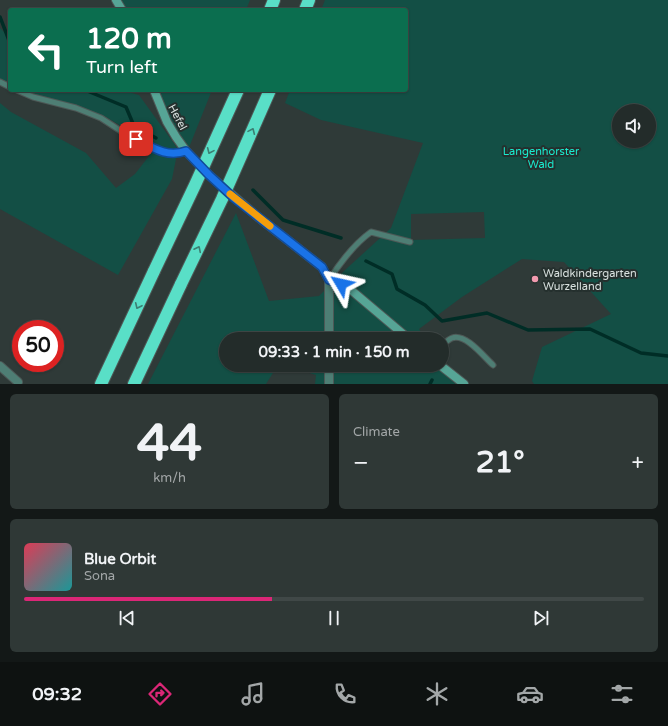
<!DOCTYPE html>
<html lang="en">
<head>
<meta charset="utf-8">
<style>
  :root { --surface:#232c2a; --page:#2f3836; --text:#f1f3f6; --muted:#a3a7a8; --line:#404847; --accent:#db2777 }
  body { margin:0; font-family:"Varela Round",sans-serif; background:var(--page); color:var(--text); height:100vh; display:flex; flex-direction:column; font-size:15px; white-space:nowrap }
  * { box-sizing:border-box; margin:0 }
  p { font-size:13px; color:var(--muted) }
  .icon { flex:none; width:22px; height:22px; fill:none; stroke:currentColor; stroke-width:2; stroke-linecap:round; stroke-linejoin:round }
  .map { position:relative; height:384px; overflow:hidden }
  .panel { display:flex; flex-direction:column; gap:10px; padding:10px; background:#131817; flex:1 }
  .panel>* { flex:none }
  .top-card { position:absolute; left:8px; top:8px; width:400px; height:84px; border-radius:4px; box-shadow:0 1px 3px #0004,0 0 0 1px var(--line); background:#0b6e4f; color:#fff; overflow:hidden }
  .controls { position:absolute; left:612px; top:104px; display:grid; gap:8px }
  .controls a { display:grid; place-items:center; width:44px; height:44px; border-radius:50%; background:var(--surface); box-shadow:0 1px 3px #0004,0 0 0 1px var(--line); font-size:20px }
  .speed { position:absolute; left:12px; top:320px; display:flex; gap:8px; font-size:20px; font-weight:700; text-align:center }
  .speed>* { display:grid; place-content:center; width:52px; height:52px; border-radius:50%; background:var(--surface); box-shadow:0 1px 3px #0004,0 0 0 1px var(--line); line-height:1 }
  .speed .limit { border:6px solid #d22; background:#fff; color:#111 }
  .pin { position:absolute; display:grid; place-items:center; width:34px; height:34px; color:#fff; margin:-17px; border-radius:8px; box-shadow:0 2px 6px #0006 }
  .me { position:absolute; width:44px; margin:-22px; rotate:306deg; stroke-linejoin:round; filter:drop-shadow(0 0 3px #0008) }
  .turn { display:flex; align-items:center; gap:14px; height:84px; padding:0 12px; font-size:18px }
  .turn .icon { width:52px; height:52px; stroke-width:2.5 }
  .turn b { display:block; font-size:28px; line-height:34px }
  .big { font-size:30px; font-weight:700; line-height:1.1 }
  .panel .tile { flex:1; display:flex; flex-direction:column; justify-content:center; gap:6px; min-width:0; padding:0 14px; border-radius:6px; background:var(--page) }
  .panel .dial { align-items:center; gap:0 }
  .dial b { font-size:52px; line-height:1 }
  .song { display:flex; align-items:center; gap:12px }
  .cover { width:48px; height:48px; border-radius:6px; background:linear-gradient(135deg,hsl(350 70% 55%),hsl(180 70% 35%)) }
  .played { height:4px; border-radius:2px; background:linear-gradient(90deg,var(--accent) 40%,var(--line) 40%) }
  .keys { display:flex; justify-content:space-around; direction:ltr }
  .heat { display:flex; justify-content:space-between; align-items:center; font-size:22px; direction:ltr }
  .panel .tiles { flex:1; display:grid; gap:10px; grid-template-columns:1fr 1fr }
  .tile:last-child { grid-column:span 2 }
  .trip { position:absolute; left:219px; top:332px; width:230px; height:40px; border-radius:20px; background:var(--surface); box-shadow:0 1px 3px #0004,0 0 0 1px var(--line); font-weight:700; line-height:40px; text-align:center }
  .menu { display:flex; height:64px; justify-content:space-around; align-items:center; background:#0e1211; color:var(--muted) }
  .menu .icon { width:28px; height:28px }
  .menu .active { color:var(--accent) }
  .menu b { font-size:18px; color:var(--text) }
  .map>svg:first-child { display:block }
  .green { fill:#134f45; fill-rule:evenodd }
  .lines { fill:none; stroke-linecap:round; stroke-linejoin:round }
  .stream { stroke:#002d26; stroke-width:3.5 }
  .service-casing { stroke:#4d5856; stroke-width:7 }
  .minor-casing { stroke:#4d5856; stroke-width:10 }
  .tertiary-casing { stroke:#4d5856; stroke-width:10 }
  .secondary-casing { stroke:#4d5856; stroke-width:10 }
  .motorway-casing { stroke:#4d5856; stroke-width:14 }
  .service { stroke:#4e7e74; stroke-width:5 }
  .minor { stroke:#4e7e74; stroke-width:8 }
  .tertiary { stroke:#4e7e74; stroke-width:8 }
  .secondary { stroke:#56a596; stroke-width:8 }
  .motorway { stroke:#59dfc7; stroke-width:12 }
  .motorway-bridge-casing { stroke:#4d5856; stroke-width:14; stroke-linecap:butt }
  .motorway-bridge { stroke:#59dfc7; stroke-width:12 }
  .oneway { stroke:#3c7f73 }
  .route-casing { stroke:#114b97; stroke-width:10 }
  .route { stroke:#1a73e8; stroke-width:7 }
  .slow { stroke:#f59e0b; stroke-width:7 }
  .poi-dot { fill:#f29aaf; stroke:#25302e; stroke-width:1.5 }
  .labels { text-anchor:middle; stroke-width:4; stroke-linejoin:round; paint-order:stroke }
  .street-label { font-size:11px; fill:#d8e0de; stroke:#25302e }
  .park-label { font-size:11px; fill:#19eccf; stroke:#25302e }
  .poi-label { font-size:11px; fill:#d8e0de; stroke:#25302e; text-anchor:start }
</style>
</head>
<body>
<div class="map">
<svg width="668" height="384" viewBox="0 0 668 384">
  <rect width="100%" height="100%" fill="#2f3a38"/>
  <g class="green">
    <polygon points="116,0 250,0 246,10 122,10"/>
    <path d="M325 0H668V384H534L532 381 542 347 611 314 564 262 522 259 462 297 419 329 426 339H226V365H278L266 384H148L236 213 269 301 319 296 344 271 391 228 423 143 321 120 285 103 290 90H406V10H321ZM619 111H649V141H619ZM484 212 485 238 411 240V214Z"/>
    <polygon points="0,28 10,38 10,85 0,81"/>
    <polygon points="21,90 121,90 139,95 178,149 172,179 118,275 0,209 0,103 11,112 86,153 116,188 135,174 156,147 106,117 36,96"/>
    <polygon points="154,90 212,90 190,145 186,151"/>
    <polygon points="442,361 459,384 315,384 316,375 285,365 442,365"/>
  </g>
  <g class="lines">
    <g class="stream">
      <polyline points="0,17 10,43"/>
      <polyline points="85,90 126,107 134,126 156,138"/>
      <polyline points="253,190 283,220 341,238"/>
      <polyline points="366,261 392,274 397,289 425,305 442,321 487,313 528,330 590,329 641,353 668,356"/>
      <polyline points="430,384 432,380"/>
    </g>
    <g class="service-casing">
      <g id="service">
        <polyline points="0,82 10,87"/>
        <polyline points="17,90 33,97 76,108 101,118 124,133 160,151 176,154 186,151"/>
        <path d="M329 280C340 263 354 244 371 232L410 242"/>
        <path d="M442 345C445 343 449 339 452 338 466 333 484 357 493 365"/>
      </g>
    </g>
    <g class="minor-casing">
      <polyline id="minor" points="0,366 18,382"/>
    </g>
    <g class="tertiary-casing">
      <g id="tertiary">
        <polyline points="329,339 329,280"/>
        <polyline points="329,384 329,365"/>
      </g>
    </g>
    <g class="secondary-casing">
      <g id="secondary">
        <polyline points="116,0 122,10"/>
        <polyline points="154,90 167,122 176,137 186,151 209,175 258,217 322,267 329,280 341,284 351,290 409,339"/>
        <polyline points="440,365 464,384"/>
      </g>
    </g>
    <g class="motorway-casing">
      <g id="motorway">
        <polyline points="270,10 274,0"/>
        <polyline points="305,10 309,0"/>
        <polyline points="101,384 154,271"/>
        <polyline points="134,384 181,284"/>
      </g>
    </g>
    <use href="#service" class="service"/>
    <use href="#minor" class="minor"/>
    <use href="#tertiary" class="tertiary"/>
    <use href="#secondary" class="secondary"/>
    <use href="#motorway" class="motorway"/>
    <g class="motorway-bridge-casing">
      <g id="motorway-bridge">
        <polyline points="154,271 195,185 238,90"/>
        <polyline points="181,284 222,199 270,90"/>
      </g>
    </g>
    <use href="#motorway-bridge" class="motorway-bridge"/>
  </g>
  <defs><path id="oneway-chevron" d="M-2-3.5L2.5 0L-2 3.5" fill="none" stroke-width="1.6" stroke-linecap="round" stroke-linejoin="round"/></defs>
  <g class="oneway">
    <use href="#oneway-chevron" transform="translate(252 131) rotate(-66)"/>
    <use href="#oneway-chevron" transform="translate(210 151) rotate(114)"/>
    <use href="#oneway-chevron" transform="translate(198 249) rotate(-64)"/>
    <use href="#oneway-chevron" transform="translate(138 306) rotate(115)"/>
  </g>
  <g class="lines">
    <g class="route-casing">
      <path id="route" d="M136 139C152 147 166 158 186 151L209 175 234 198 322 267 329 280 341 284"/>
    </g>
    <use href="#route" class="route"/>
    <polyline class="slow" points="230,194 270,226"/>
  </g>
  <circle class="poi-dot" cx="535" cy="279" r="4"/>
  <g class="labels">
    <g class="street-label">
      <text transform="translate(178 117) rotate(62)" y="4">Hefel</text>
    </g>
    <g class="park-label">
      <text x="541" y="155">Langenhorster<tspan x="541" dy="13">Wald</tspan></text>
    </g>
    <g class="poi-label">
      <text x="543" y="277">Waldkindergarten<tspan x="543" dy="13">Wurzelland</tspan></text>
    </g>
  </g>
</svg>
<div class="controls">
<a><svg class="icon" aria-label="sound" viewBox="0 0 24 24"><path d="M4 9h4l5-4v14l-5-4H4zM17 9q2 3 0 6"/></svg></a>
</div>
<div class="speed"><div class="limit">50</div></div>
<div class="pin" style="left:136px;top:139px;background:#d93025"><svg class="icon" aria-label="arrive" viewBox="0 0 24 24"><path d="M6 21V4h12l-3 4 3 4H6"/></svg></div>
<svg class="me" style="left:341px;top:284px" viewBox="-20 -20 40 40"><path d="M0-17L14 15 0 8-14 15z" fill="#1a73e8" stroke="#fff" stroke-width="4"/></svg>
<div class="trip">09:33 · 1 min · 150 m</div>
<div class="top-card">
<div class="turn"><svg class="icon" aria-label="left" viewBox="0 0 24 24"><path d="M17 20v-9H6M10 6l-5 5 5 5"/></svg><div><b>120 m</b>Turn left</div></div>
</div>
</div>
<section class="panel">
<div class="tiles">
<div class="tile dial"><b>44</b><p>km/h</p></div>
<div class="tile"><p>Climate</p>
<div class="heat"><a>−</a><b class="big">21°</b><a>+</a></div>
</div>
<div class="tile">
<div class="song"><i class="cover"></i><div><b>Blue Orbit</b><p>Sona</p></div></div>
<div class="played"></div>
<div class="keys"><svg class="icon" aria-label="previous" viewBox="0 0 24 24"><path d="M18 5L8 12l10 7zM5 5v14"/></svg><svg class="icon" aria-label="pause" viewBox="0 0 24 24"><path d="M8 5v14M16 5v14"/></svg><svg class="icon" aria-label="next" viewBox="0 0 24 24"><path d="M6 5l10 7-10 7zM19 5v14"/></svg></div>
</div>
</div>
</section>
<nav class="menu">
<b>09:32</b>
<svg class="icon active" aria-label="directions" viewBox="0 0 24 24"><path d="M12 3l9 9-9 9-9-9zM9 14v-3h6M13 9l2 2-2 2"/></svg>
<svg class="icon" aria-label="music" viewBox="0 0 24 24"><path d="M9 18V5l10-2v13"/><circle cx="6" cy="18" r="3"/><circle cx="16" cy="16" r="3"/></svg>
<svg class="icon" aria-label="phone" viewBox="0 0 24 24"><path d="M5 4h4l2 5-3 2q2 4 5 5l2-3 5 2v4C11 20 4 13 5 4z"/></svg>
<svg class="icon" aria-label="climate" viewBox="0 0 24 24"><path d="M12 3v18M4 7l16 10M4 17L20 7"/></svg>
<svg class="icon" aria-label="car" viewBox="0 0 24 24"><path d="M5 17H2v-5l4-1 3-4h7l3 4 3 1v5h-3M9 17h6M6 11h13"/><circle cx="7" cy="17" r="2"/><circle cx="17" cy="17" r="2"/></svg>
<svg class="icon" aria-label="filters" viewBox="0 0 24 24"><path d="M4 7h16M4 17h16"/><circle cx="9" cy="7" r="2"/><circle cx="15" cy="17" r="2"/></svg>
</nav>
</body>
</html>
